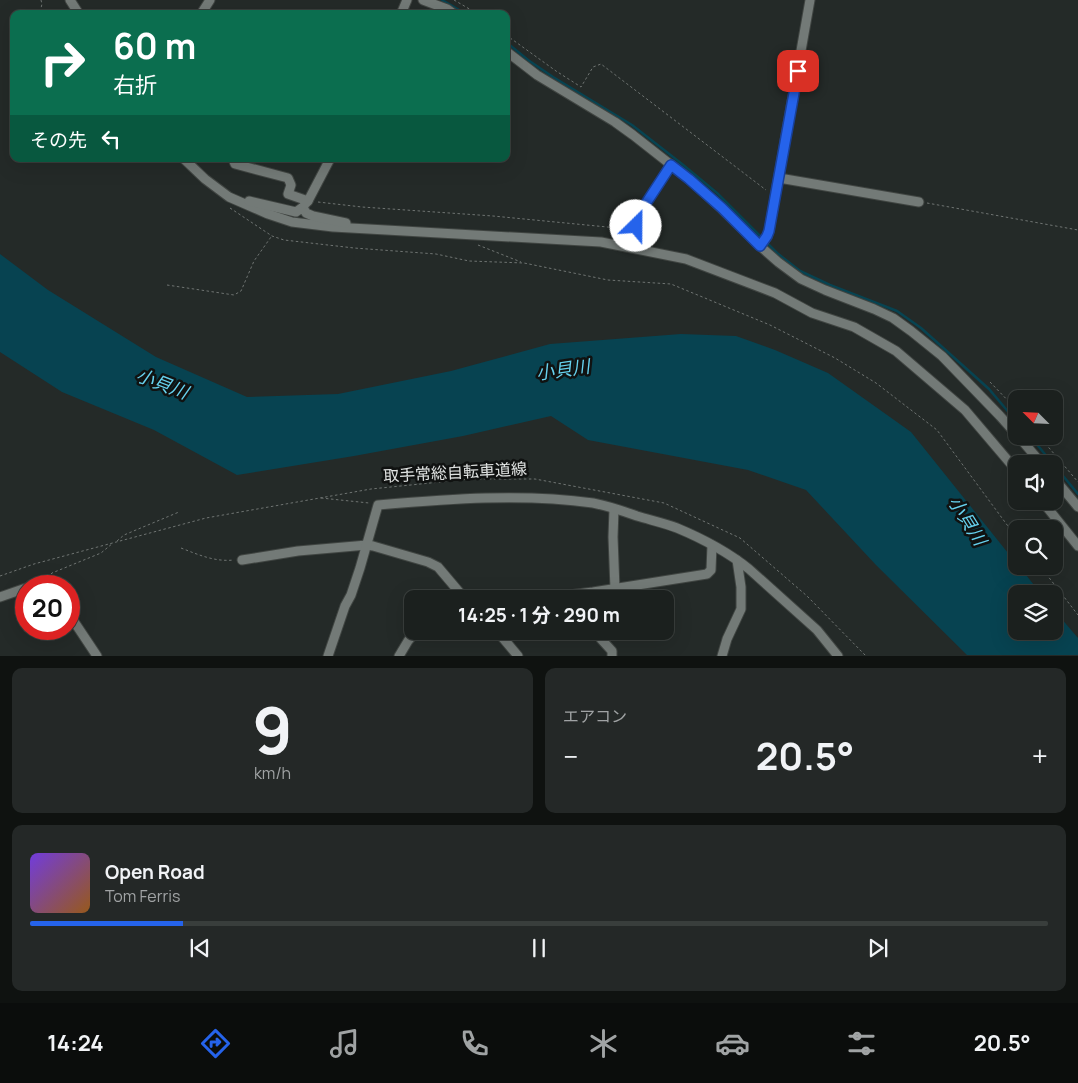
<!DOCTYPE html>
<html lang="ja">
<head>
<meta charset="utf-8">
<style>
  :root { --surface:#1b201e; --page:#242827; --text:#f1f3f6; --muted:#a0a3a4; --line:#393e3c; --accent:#2563eb }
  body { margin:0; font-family:Manrope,"Noto Sans JP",sans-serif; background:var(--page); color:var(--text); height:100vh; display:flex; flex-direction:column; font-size:19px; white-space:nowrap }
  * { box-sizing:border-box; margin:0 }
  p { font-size:16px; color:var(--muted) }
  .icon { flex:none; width:28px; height:28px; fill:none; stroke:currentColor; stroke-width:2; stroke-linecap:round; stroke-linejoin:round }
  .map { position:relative; height:656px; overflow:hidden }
  .drawer { display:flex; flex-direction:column; gap:12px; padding:12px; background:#0f1210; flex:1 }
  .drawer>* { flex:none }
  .banner { position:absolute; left:10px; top:10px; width:500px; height:152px; border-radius:10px; box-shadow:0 5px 20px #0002,0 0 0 1px var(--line); background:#0b6e4f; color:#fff; overflow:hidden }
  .needle { width:32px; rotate:294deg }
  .tools { position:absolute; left:1008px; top:390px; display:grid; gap:10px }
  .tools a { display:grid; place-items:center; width:55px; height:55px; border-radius:10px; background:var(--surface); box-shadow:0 5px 20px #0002,0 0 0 1px var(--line); font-size:25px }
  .speed { position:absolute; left:15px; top:575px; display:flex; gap:10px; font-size:25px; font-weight:700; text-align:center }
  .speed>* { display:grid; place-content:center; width:65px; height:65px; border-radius:50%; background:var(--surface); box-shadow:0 5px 20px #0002,0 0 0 1px var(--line); line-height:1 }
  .speed .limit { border:8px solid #d22; background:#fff; color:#111 }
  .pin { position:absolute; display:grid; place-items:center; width:42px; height:42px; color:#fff; margin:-21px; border-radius:10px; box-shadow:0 2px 8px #0006 }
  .me { position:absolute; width:55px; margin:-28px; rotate:23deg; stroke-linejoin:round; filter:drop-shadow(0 0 4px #0008) }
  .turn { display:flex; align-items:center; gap:18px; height:105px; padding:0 20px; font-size:22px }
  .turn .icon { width:65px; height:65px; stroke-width:2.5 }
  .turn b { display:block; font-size:35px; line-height:42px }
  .then { display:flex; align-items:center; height:48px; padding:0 20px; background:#0003; gap:10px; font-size:19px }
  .big { font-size:38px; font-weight:700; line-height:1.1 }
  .drawer .tile { flex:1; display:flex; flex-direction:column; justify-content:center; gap:8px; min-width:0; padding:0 18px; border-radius:10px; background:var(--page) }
  .drawer .dial { align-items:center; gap:0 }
  .dial b { font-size:65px; line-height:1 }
  .song { display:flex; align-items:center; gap:15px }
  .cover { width:60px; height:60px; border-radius:8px; background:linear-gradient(135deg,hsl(260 70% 55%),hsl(30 70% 35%)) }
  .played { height:5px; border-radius:2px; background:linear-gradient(90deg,var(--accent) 15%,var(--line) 15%) }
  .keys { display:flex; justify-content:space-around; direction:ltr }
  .heat { display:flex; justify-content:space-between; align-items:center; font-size:28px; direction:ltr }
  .drawer .tiles { flex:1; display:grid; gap:12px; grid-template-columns:1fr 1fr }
  .tile:last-child { grid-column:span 2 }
  .trip { position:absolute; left:404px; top:590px; width:270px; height:50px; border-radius:10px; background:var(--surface); box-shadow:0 5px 20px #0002,0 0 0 1px var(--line); font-weight:700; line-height:50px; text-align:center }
  .tabs { display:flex; height:80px; justify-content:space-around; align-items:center; background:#0b0d0c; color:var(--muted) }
  .tabs .icon { width:35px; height:35px }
  .tabs .current { color:var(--accent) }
  .tabs b { font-size:22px; color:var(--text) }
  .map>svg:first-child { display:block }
  .water { fill:#074351 }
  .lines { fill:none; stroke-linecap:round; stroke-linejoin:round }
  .stream { stroke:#074351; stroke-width:2.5 }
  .minor-casing { stroke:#404542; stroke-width:11 }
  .path { stroke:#6f7472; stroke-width:1; stroke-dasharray:2.5 2.5; stroke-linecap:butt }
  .minor { stroke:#737a77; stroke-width:9 }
  .route-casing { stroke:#184099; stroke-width:12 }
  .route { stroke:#2563eb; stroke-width:9 }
  .labels { text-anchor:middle; stroke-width:5; stroke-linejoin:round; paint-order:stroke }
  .street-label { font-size:16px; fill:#dfe2e1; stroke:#101211 }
  .water-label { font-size:18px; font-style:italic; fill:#66d1ee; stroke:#101211 }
</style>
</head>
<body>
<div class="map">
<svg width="1078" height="656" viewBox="0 0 1078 656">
  <rect width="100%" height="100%" fill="#242a28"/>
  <polygon class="water" points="0,254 48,290 156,357 247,397 338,394 451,371 550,344 681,334 736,336 775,350 828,373 911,432 1016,563 1016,566 1019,566 1041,594 1016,594 1016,631 1054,631 1054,610 1078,638 1078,655 967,655 876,565 806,490 748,470 588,440 551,416 463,436 354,456 237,475 154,430 62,392 0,352"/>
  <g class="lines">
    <g class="stream">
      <polyline points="442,0 466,14"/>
      <polyline points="506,42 528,60 553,77 632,125 682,164 717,193 762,238"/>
      <polyline points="766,242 777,253 800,271 830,285 897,311 921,328 989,389 1016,421"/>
      <polyline points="1030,436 1053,464"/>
      <polyline points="1054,465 1078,494"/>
    </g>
    <g class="minor-casing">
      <g id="minor">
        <polyline points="70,0 79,14"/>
        <polyline points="423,0 447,9 454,14"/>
        <polyline points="201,14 210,0"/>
        <polyline points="401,14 407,0"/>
        <polyline points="506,51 537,75 615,122 633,135 689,179 722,209 760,246 778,262 801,279 825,290 874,309 893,318 911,331 942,356 1000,416 1016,434"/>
        <polyline points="184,159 205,179 229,197 268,214 292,222 333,227 601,242 686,259 775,293 812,313 854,327 896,351 965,410 1016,470"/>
        <polyline points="233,159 235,164 288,178 291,185 288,194 308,201"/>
        <polyline points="779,178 919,202"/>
        <polyline points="249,201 296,212 303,207 306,213 313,216 346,223"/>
        <polyline points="305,204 308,201 330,159"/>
        <polyline points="636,226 641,211 671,165"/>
        <polyline points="760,246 767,237 769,231 810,0"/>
        <polyline points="1018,436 1042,464"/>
        <polyline points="1054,478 1078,507"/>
        <polyline points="1042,501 1078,546"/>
        <polyline points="614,509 613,537 615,589"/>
        <polyline points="242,560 298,551 367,545 373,546 428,562 438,567 460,593"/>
        <polyline points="31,586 46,581 49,586"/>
        <polyline points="0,597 26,588"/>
        <path d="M444 599C454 590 463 594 474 599"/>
        <polyline points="537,599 593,592 707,574 711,570 712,545"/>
        <polyline points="69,614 97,656"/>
        <polyline points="497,631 518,656"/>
        <polyline points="600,631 601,639 612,651 612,656"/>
        <path d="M328 656 345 606 351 595 360 568 378 505C449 499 522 493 593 503 608 506 623 511 637 516 650 520 664 523 677 528 701 538 729 553 749 569L817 630 838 656"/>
        <polyline points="399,656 408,641 416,631"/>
        <polyline points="722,656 727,639 741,609 741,587 737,560"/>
      </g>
    </g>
    <g class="path">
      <polyline points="454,0 478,14"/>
      <polyline points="40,12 42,4 41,0"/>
      <polyline points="506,35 556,71 581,87 593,67 601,64 766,190"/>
      <polyline points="318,202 362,207 493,216 628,229"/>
      <polyline points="927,203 1078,230"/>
      <polyline points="230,208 272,236 284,240 354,248 436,254 469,261 524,263 608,280 671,284 770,325 835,358 876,383 937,430 1016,537"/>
      <polyline points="478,245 521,262"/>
      <polyline points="167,285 234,295 241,291 254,261 271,237"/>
      <polyline points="990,382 1016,409"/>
      <polyline points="1039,436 1078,482"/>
      <polyline points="321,498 369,503"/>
      <polyline points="117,541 124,535 179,512"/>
      <path d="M181 548C199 555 215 562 234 560"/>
      <polyline points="1040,566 1078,615"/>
      <polyline points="51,574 52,573 101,553 113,543"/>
      <polyline points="0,576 34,564 206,518 371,489 470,479 535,479 664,503 740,538 807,596 866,656"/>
    </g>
    <use href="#minor" class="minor"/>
  </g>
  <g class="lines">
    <g class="route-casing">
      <polyline id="route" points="636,226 641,211 671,165 689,179 722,208 760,246 767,236 769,231 798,71"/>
    </g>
    <use href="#route" class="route"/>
  </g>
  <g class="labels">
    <g class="street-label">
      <text transform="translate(455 472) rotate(-3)" y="6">取手常総自転車道線</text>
    </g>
    <g class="water-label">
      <text transform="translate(563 370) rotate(-8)" y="6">小貝川</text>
      <text transform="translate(162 384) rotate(21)" y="6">小貝川</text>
      <text transform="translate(967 521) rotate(58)" y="6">小貝川</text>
    </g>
  </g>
</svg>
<div class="tools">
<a><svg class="needle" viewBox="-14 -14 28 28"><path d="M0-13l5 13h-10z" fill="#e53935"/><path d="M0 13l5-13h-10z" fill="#a0a3a4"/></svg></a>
<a><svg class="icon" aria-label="sound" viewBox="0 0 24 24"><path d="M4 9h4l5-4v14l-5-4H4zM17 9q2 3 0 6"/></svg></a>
<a><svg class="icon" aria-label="search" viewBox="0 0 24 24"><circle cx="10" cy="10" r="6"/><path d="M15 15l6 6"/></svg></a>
<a><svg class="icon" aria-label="layers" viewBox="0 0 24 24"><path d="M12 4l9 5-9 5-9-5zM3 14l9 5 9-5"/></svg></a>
</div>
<div class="speed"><div class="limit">20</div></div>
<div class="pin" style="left:798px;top:71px;background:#d93025"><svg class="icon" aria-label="arrive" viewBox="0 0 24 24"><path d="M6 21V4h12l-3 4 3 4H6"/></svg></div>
<svg class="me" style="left:636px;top:226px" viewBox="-20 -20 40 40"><circle r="19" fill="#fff"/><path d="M0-13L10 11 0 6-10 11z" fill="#2563eb"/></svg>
<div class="trip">14:25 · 1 分 · 290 m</div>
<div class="banner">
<div class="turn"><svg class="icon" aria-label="right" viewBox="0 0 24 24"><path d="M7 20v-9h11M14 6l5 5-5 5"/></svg><div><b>60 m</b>右折</div></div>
<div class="then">その先<svg class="icon" aria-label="left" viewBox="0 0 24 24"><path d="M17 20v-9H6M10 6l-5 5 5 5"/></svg></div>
</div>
</div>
<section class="drawer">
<div class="tiles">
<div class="tile dial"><b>9</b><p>km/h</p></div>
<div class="tile"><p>エアコン</p>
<div class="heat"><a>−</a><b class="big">20.5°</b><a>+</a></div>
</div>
<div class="tile">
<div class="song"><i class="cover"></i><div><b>Open Road</b><p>Tom Ferris</p></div></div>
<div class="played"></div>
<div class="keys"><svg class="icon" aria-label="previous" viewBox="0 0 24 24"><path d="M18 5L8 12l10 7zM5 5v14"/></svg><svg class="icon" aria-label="pause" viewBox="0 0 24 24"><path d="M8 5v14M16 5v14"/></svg><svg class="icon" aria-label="next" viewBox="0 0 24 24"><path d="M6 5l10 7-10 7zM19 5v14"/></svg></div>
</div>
</div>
</section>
<nav class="tabs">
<b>14:24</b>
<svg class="icon current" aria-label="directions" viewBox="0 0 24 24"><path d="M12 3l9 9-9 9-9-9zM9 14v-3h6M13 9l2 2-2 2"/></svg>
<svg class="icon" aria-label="music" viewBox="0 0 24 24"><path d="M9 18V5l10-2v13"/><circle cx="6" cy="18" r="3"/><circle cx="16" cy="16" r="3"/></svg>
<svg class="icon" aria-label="phone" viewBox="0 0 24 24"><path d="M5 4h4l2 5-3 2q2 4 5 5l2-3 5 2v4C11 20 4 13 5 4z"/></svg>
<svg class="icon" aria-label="climate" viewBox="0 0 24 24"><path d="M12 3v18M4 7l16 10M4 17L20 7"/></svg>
<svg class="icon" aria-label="car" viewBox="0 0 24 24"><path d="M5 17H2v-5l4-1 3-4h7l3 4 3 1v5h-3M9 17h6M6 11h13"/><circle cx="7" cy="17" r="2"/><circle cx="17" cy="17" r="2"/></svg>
<svg class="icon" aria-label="filters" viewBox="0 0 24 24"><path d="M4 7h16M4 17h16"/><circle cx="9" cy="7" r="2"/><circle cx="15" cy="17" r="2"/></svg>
<b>20.5°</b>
</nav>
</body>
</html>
